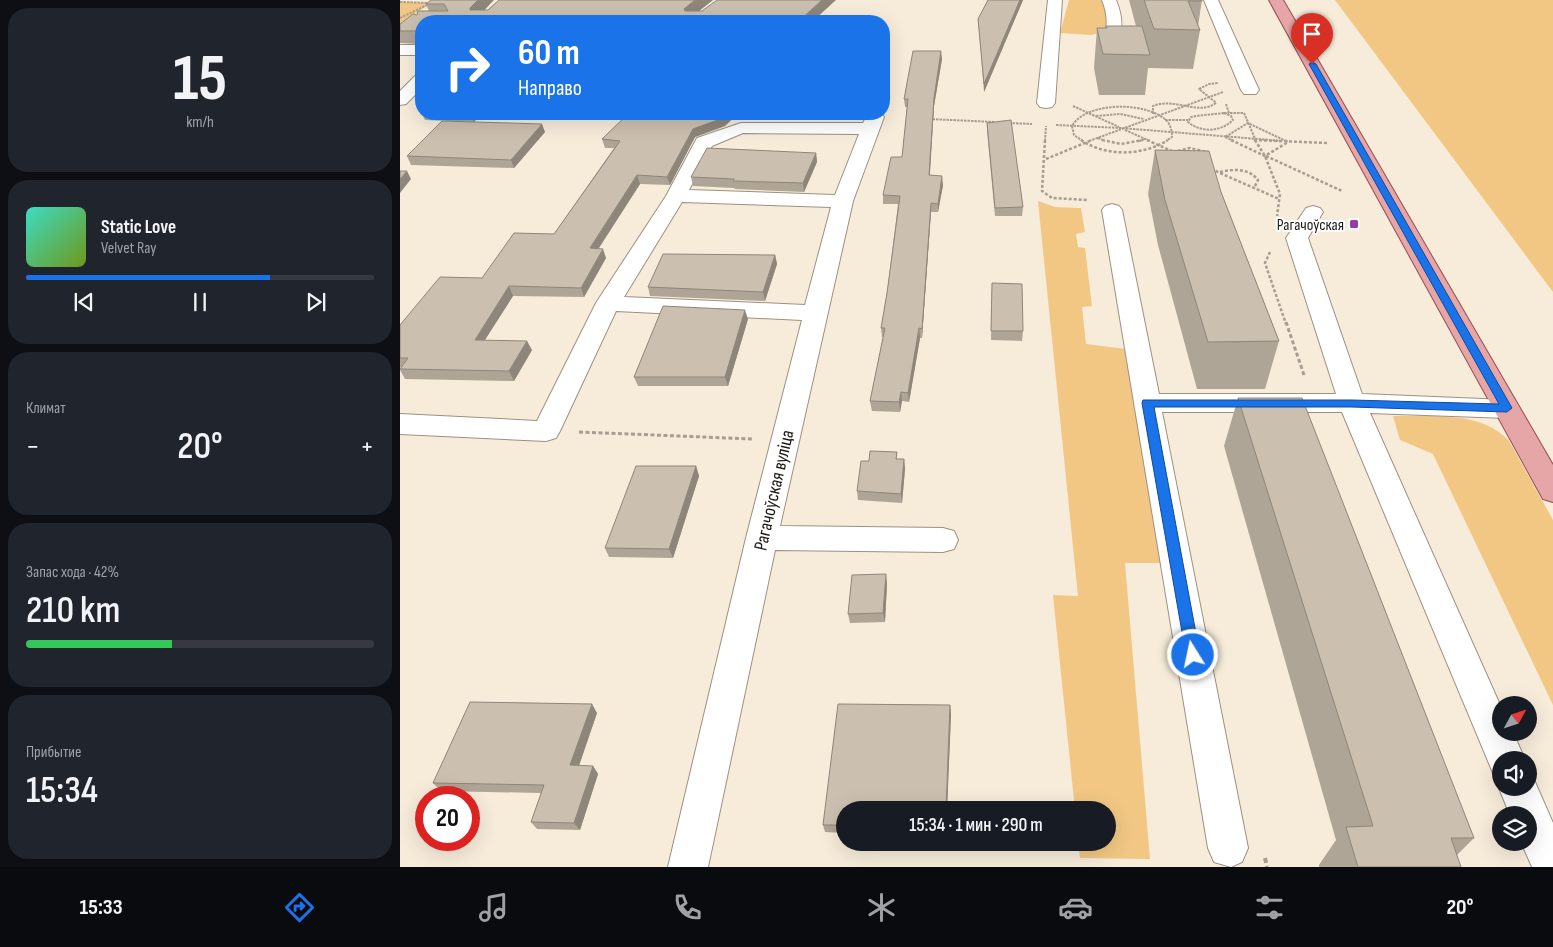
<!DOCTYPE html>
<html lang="ru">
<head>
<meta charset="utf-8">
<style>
  :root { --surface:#171b24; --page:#20242c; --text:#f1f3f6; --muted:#9ea1a6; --line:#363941; --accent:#1a73e8 }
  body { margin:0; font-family:"Sofia Sans Condensed",sans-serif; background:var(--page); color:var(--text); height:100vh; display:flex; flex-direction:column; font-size:19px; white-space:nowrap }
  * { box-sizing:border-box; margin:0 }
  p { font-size:16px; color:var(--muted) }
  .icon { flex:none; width:28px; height:28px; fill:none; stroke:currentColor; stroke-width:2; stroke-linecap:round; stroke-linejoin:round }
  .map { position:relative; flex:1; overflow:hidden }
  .panel { display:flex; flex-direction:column; gap:8px; padding:8px; background:#0d0f14; width:400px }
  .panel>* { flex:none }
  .top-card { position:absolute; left:15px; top:15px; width:475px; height:105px; border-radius:20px; box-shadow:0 5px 20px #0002; background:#1a73e8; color:#fff; overflow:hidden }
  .needle { width:32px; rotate:50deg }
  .fabs { position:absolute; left:1092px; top:696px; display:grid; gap:10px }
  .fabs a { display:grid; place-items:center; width:45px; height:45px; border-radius:50%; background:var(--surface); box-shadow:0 5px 20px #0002; font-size:25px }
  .speed { position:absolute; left:15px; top:786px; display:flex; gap:10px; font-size:25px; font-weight:700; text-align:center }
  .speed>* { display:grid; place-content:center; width:65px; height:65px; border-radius:50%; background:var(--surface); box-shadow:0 5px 20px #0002; line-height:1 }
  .speed .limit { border:8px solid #d22; background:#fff; color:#111 }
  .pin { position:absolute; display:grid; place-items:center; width:42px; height:42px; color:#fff; margin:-51px -21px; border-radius:50% 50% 50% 0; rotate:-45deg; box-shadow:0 0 5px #0007 }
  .pin .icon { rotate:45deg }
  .me { position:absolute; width:55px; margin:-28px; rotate:350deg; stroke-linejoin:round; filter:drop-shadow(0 0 4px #0008) }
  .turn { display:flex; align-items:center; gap:18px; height:105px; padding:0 20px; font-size:22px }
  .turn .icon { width:65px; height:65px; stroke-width:2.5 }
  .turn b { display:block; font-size:35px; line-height:42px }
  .big { font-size:38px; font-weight:600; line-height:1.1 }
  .panel .card { flex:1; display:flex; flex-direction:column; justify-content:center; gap:8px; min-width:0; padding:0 18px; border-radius:20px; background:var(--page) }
  .panel .dial { align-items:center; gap:0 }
  .dial b { font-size:65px; line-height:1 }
  .song { display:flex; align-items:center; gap:15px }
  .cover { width:60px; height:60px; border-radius:8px; background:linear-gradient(135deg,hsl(170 70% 55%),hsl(80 70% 35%)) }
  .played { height:5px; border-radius:2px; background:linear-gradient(90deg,var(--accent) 70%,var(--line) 70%) }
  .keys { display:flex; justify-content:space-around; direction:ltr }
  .heat { display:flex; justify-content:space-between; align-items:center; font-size:28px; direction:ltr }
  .charge { height:8px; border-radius:4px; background:linear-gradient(90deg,#34c759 42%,var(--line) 0) }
  .trip { position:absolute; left:436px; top:801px; width:280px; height:50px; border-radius:25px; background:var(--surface); box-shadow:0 5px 20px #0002; font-weight:600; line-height:50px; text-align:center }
  .dock { display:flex; height:80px; justify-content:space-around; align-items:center; background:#090b0e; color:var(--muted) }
  .dock .icon { width:35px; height:35px }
  .dock .on { color:var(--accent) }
  .dock b { font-size:22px; color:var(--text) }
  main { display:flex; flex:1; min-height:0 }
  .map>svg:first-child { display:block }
  .green { fill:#f1c783 }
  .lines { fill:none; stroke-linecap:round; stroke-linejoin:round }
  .minor-casing { stroke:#9c9181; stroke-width:2 }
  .major-casing { stroke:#954d4d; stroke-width:2 }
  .path-far3 { stroke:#a79e91; stroke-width:2; stroke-dasharray:2.5 1; stroke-linecap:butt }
  .path-far2 { stroke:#a79e91; stroke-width:2.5; stroke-dasharray:3 2; stroke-linecap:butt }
  .path-far1 { stroke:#a79e91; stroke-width:3; stroke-dasharray:4 2.5; stroke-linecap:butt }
  .path { stroke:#a79e91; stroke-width:4; stroke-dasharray:5 3; stroke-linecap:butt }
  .minor { fill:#fff; fill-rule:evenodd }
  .major { fill:#e6a5a7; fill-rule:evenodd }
  .wall { fill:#afa596 }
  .shaded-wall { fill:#8e867a }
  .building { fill:#cbc0af; stroke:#8e867a }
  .route { fill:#1a73e8; stroke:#114b97 }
  .poi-dot { fill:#973da8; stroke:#fff; stroke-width:2 }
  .labels { text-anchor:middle; stroke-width:4; stroke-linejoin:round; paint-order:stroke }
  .far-poi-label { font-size:16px; fill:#1d1913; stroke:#fff; text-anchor:end }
  .street-label { font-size:19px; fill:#1d1913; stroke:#fff }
</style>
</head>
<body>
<main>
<section class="panel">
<div class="card dial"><b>15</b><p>km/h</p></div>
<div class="card">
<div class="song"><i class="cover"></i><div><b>Static Love</b><p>Velvet Ray</p></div></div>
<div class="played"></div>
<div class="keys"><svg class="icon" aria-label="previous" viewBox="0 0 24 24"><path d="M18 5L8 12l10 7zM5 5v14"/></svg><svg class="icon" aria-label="pause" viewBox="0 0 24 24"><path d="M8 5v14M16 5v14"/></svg><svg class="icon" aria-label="next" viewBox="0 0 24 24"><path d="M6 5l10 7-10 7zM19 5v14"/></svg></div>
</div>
<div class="card"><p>Климат</p>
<div class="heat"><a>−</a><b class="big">20°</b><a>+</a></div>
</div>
<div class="card"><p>Запас хода · 42%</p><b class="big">210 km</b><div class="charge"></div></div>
<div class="card"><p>Прибытие</p><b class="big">15:34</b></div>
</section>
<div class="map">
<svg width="1153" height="867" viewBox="0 0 1153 867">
  <rect width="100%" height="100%" fill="#f7ecda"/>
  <g class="green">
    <polygon points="669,0 704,0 709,23 704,32 691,35 660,33"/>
    <polygon points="935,0 1153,0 1153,292"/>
    <polygon points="0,2 31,3 0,24"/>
    <polygon points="638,201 655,207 681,208 685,232 676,234 678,247 685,248 692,306 682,307 686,344 726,349 762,563 725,563 750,859 680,858 678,843 708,842 708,810 675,810 653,595 678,596"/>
    <path d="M993 416C1031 417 1081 410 1109 441L1153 520V705L1033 454 1000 440Z"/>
  </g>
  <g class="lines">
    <g class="minor-casing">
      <g id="minor">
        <polygon points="648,0 662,0 655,103 652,107 646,108 640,107 637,103"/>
        <path d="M702 0H716C724 19 724 37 712 55H700L698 52C707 33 710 20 702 0Z"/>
        <polygon points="804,0 818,0 859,90 856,94 844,94 841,90"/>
        <rect x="0" y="45" width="21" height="10"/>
        <polygon points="21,75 21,89 6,104 0,105 0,91 15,76"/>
        <path d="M468 114H482L484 117 453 201 380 526 543 528 554 531 558 540 554 549 543 552 375 550 308 867H268L346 538 402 320 216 311 160 431 156 438 146 441 0 434V414L137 421 196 303 266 196 297 138 341 123H463ZM343 133 459 134 435 195 289 190 312 146ZM282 202 431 207 405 305 224 297Z"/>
        <polygon points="712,204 719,206 722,210 759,394 936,394 886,238 906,208 913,206 920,208 923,212 908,238 962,394 1107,400 1116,402 1120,409 1116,416 1107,418 970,413 1101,707 1101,732 1113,732 1125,760 1101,760 1101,776 1093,773 942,412 762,412 848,848 842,862 831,867 814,862 808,848 702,210 705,206"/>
        <polygon points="1129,774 1132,775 1153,823 1153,867 1132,867 1121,842 1129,842 1129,815 1110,815 1099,788 1101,782 1101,788 1129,788"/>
      </g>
    </g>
    <g class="major-casing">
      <polygon id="major" points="869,0 883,0 1153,465 1153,502 1143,499"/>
    </g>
    <g class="path-far3">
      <polyline points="0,2 29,3"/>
      <polyline points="0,18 29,4"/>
      <polyline points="826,104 829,113 843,113"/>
      <polyline points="673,106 719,127"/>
      <path d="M824 113 831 116 833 120C821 132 801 133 788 122L791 117 796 116Z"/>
      <polyline points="824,113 829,113"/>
      <polyline points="844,113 856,141"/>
      <path d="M753 114V106C775 97 799 116 816 103L814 101 799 89 809 84 818 83"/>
      <polyline points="696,116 720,114 744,119"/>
      <polyline points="529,119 595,122"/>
      <polyline points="765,120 788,120"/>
      <polyline points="609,123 632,124"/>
      <polyline points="656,125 721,128 883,141"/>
      <polyline points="725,130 750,141"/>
      <polyline points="698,138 705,141"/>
      <polyline points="645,141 646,126"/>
      <path d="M683 141 674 135 672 126C686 101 749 101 768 122 771 127 772 132 772 137L766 141"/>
      <polyline points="689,141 823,92"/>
      <polyline points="739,141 745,139"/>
      <polyline points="834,141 825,137 848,123 886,141"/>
    </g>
    <g class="path-far2">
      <polyline points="645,140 642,191 652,198 688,200"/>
      <path d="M681 140C706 157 743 156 768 140"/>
      <polyline points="702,140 721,144 743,140"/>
      <polyline points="747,140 774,152"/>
      <polyline points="831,140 865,156 888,142 884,140"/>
      <polyline points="854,140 927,143"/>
      <polyline points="855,140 865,156 880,194 877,216"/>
      <polyline points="773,152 790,148 806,152"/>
      <polyline points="866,156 942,191"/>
      <polyline points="646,159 692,140"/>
      <polyline points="811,169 879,199"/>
      <path d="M820 172C834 169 849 168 858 180L854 188"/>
      <polyline points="870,252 865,263 886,324"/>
    </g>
    <g class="path-far1">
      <polyline points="886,322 904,375"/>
      <polyline points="179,432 353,439"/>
    </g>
    <polyline class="path" points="865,858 867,867"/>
    <use href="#minor" class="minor"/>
    <use href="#major" class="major"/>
  </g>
  <g class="wall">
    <polygon points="31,0 84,10 88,10 99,0 313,0 299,11 413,21 21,21 21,44 0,43 0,24 17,15 29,11 26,4"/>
    <polygon points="588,0 623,0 584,92 578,19"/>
    <polygon points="729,0 802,0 798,26 800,30 793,69 748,68 745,95 699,95 694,68 697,28 706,28 706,26 736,26"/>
    <polygon points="542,59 534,106 530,175 543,185 538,212 531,212 522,338 520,338 509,402 502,401 500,412 472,411 470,401 483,337 482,337 481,328 487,293 498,204 483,204 483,195 502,157 507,107 505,107 504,99"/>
    <polygon points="22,114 81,114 74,122 25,120"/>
    <polygon points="587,123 623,207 622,216 595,216 587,131"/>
    <polygon points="325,126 295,137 270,185 240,184 199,248 206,258 184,297 113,296 85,340 132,350 114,381 5,379 0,370 1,367 0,367 0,325 82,278 154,234 214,148 205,148 202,139"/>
    <polygon points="145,132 114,168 11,165 7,156"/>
    <polygon points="755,150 821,192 879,341 865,389 797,389 758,245 748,194"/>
    <polygon points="416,153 417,162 404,192 335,189 334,188 293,186 291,177"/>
    <polygon points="375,255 377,264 365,301 250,296 248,287"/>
    <polygon points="592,283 623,331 622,341 591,340"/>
    <polygon points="348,319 328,386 238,386 234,377"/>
    <polygon points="838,398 1074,838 1057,855 1061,867 919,867 919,865 936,840 824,446"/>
    <polygon points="497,452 497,459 504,459 505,469 502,503 458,500 457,491 469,461"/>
    <polygon points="296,466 299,476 273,558 209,557 205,548"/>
    <polygon points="487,583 485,622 450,623 448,614"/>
    <polygon points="550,705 551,714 547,810 445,810 445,833 425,832 423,825"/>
    <polygon points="197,713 179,766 193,766 198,774 180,830 137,829 131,822 141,793 41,791 33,783"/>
  </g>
  <g class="shaded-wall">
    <polygon points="78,0 94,0 75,20 70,10 70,8"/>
    <polygon points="295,0 313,0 286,21 284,9"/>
    <polygon points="422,0 436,0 413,21 399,21"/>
    <polygon points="620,0 623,0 584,92 584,84"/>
    <polygon points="541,51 542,59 534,106 529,184 529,175 534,98"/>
    <polygon points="71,114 81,114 74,122"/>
    <polygon points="328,114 338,114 325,126 295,137 270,185 267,177 293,129"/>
    <polygon points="142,124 145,132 114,168 111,160"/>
    <polygon points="416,153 417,162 404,192 403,183"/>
    <polygon points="7,171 11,179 0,193 0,179"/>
    <polygon points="237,175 240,184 193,257 190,248"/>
    <polygon points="542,176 543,185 538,212 538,204"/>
    <polygon points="531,203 531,212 522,338 522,329"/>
    <polygon points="203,249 206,258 184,297 181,288"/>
    <polygon points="375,255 377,264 365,301 363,292"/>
    <polygon points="109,286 113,296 79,349 75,340"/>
    <polygon points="345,310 348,319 328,386 325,377"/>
    <polygon points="519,328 520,338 509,402 508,393"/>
    <polygon points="127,341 132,350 114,381 109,371"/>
    <polygon points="501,392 502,401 500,412 499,402"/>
    <polygon points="504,459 505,469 502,503 501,494"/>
    <polygon points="296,466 299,476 273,558 269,549"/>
    <polygon points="486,574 487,583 485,622 483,613"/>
    <polygon points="192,704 197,713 176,774 170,765"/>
    <polygon points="550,705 551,714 547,810 546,810"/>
    <polygon points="193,766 198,774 180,830 174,823"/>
  </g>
  <g class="building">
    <polygon points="31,0 78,0 70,8 70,10 88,10 99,0 295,0 284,9 285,11 302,11 317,0 422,0 399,21 370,21 351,19 348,21 21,21 21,34 18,34 16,31 0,31 0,24 13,14 17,15 18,11 48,11 44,4 26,4"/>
    <polygon points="588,0 620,0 584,84 578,19"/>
    <polygon points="744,0 802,0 802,1 788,1 800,30 754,29"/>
    <polygon points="706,26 742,26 750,55 703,54 697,28 707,28"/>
    <polygon points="513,51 541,51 534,98 529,175 542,176 538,204 531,203 522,329 519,328 508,393 501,392 499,402 470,401 485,328 481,328 487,293 500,196 483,195 491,157 502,157 508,99 504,99"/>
    <polygon points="228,114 328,114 323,118 293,129 267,177 237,175 190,248 203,249 181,288 109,286 75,340 127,341 109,371 0,369 8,358 0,358 0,325 40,277 82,278 114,233 154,234 220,141 202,139"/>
    <polygon points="611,120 623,207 595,208 587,123"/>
    <polygon points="42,121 142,124 111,160 7,156"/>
    <polygon points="307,148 416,153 403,183 333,181 334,179 291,177"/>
    <polygon points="755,150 809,151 821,192 879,341 808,342 765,200"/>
    <polygon points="0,171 7,171 0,179"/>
    <polygon points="263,254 375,255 363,292 248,287"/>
    <polygon points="592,283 622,284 623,331 591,331"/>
    <polygon points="263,306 345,310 325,377 234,377"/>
    <polygon points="838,398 902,398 1074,838 1051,838 1061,867 958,867 946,827 973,826"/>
    <polygon points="470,451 497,452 496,459 504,459 501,494 457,491 461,461 469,461"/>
    <polygon points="236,466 296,466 269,549 205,548"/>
    <polygon points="486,574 483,613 448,614 452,575"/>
    <polygon points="70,702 192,704 170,765 193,766 174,823 131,822 144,785 33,783"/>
    <polygon points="438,704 550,705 546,810 445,810 445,825 423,825"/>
  </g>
  <polygon class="route" points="912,62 916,64 1112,408 1107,412 952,407 754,407 800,655 798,659 793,661 788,659 786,655 742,403 743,400 952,400 1099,404 909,64"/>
  <rect class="poi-dot" x="949" y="219" width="10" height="10" rx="2.5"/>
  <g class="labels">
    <g class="far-poi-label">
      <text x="944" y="230">Рагачоўская</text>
    </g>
    <g class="street-label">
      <text transform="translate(373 490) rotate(-77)" y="7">Рагачоўская вуліца</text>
    </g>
  </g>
</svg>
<div class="fabs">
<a><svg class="needle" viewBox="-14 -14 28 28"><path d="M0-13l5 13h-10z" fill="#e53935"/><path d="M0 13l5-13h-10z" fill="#9ea1a6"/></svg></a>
<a><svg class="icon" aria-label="sound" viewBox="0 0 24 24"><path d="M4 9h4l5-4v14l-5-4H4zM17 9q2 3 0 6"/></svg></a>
<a><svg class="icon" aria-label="layers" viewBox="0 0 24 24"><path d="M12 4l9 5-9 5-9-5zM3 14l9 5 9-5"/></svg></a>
</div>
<div class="speed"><div class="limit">20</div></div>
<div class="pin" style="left:912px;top:64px;background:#d93025"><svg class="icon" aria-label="arrive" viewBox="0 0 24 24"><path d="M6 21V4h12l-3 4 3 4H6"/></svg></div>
<svg class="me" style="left:793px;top:655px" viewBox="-20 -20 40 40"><circle r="17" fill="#1a73e8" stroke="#fff" stroke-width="3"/><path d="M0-11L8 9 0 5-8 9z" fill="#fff"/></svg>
<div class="trip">15:34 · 1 мин · 290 m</div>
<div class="top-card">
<div class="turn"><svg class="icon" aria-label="right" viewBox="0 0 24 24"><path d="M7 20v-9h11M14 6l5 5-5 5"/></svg><div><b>60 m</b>Направо</div></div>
</div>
</div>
</main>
<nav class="dock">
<b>15:33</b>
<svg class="icon on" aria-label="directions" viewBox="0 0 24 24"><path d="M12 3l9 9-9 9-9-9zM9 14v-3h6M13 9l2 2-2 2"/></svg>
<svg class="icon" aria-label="music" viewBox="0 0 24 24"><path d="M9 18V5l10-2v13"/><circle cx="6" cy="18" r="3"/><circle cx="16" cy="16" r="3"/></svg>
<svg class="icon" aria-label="phone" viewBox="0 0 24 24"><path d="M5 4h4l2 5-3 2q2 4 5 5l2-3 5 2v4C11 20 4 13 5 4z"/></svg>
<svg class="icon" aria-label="climate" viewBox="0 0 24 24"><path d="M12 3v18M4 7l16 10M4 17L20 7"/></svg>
<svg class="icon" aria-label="car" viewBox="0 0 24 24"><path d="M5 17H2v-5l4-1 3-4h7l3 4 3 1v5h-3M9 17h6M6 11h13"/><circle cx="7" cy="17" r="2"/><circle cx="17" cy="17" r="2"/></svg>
<svg class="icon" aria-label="filters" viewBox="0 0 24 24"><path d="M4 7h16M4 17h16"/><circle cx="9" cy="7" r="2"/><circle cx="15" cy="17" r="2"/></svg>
<b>20°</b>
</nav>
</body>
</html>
